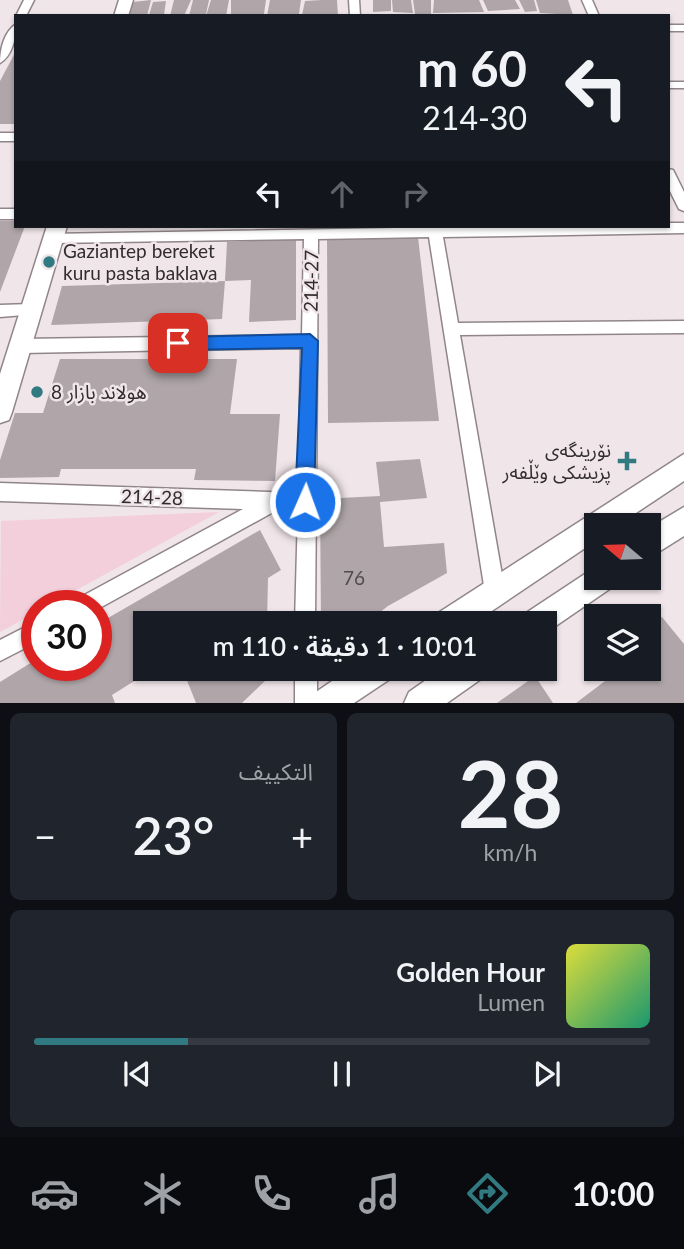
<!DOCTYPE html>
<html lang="ar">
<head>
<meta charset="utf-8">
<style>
  :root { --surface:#171b24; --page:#20242c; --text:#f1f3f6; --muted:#9ea1a6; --line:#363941; --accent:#327a82 }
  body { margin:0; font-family:Lato,"Noto Sans Arabic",sans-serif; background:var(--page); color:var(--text); direction:rtl; height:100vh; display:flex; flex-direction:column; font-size:26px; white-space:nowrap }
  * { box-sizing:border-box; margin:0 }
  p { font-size:23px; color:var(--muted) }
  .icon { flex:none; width:38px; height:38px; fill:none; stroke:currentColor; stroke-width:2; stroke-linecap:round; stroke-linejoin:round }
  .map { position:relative; height:703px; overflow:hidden; direction:ltr }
  .sheet { display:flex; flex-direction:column; gap:10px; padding:10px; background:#0d0f14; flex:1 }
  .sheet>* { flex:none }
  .guide { position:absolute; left:14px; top:14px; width:656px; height:214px; border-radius:0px; box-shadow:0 2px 5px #0004; direction:rtl; background:#171b24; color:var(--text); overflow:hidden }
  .needle { width:46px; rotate:289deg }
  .tools { position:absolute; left:584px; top:513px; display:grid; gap:14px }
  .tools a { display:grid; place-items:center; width:77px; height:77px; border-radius:0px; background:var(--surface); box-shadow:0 2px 5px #0004; font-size:35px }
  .speed { position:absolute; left:21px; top:590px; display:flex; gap:14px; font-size:35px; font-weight:700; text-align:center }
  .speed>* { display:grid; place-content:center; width:91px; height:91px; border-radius:50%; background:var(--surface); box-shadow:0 2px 5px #0004; line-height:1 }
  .speed .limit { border:10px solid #d22; background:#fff; color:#111 }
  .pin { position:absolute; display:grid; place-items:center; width:60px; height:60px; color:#fff; margin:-30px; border-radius:14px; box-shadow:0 4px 10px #0006 }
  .me { position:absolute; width:77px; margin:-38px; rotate:2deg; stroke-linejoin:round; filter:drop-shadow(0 0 5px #0008) }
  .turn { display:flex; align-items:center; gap:24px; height:147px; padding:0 28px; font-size:32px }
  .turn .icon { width:91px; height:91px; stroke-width:2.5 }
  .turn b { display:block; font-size:49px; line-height:60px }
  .lanes { display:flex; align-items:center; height:66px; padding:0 28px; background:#0003; justify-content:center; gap:35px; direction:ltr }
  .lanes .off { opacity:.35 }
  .big { font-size:52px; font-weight:600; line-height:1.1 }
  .sheet .widget { flex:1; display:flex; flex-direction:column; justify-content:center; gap:10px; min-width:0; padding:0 24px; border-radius:10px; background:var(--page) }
  .sheet .dial { align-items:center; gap:0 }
  .dial b { font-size:91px; line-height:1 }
  .song { display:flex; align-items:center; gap:21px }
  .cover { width:84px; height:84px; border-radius:10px; background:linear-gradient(135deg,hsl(60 70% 55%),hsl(160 70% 35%)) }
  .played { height:7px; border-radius:4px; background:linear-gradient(90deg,var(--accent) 25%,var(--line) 25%) }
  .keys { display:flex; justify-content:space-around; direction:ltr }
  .heat { display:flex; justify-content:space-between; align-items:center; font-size:38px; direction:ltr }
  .sheet .tiles { flex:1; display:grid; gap:10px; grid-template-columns:1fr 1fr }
  .widget:last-child { grid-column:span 2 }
  .trip { position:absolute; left:133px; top:611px; width:424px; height:70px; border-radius:0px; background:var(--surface); box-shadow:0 2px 5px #0004; font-weight:600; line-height:70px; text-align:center; direction:rtl }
  .tabs { display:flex; height:112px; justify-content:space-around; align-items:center; background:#090b0e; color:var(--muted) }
  .tabs .icon { width:49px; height:49px }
  .tabs .active { color:var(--accent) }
  .tabs b { font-size:32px; color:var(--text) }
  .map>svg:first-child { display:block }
  .green { fill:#f2cfdb }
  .building { fill:#b0a6aa }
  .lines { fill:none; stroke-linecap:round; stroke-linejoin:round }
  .street-casing { stroke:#908689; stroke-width:3 }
  .secondary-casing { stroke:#908689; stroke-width:3 }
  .street { fill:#fff; fill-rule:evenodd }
  .secondary { fill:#fff; fill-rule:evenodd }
  .route { fill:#1a73e8; stroke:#114b97; stroke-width:2 }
  .poi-dot { fill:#327a82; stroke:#f0e5e9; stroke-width:2.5 }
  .labels { text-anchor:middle; stroke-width:5; stroke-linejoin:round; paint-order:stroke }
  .poi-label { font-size:19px; fill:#312d2e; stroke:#f0e5e9; text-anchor:start }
  .street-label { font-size:19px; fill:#312d2e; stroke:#f0e5e9 }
  .near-number-label { font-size:19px; fill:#514b4d }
</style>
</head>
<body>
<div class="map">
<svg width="684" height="703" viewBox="0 0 684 703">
  <rect width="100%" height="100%" fill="#f0e5e9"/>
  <polygon class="green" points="219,512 49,605 37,606 37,612 0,632 1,521"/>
  <g class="building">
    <polygon points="151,0 147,16 128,16 133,2"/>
    <polygon points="174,0 191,0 184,16 170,16"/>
    <polygon points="193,0 209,0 206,14 189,16"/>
    <polygon points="211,0 229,0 226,16 206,16"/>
    <polygon points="231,0 266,0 264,14 231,14"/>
    <polygon points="270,0 301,0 299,14 267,16"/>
    <polygon points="322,0 337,0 338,16 302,15 305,1"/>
    <polygon points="373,0 391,0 391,11 373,12"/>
    <polygon points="392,0 411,0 413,13 393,12"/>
    <polygon points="413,0 431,0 431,14 415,14"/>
    <polygon points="434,0 479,0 484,12 433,13"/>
    <polygon points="483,0 515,0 520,9 488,11"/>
    <polygon points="519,0 534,0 537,11 525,12"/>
    <polygon points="536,0 568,0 573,15 540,13"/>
    <polygon points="166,1 164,15 149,15 153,2"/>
    <polygon points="16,51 16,124 0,124 0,81"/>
    <polygon points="0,221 16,221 16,226 25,226 0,292"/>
    <polygon points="418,237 439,421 328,423 327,238"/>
    <polygon points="296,239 296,320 249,322 251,280 225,281 227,242"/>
    <polygon points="225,281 222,319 51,325 62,286"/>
    <polygon points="60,359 237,359 230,414 280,414 275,481 194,480 196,469 61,469 59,477 0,478 0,460 15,413 43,413"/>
    <polygon points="420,459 427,498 380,502 384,547 444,543 447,573 388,606 366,623 321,623 320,499 380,496 376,462"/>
    <polygon points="260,530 281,570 268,578 267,623 145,623 145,668 155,668 112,695 115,703 0,703 0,682 37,659 37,665 96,665 96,625"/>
    <polygon points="662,617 684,644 684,703 576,703 617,672 615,668 649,668 649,627"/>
    <polygon points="182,668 267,668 267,679 242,703 196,703"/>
    <polygon points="535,676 553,703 497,703"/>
  </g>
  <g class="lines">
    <g class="street-casing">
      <g id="street">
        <polygon points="24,0 34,0 26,16 16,16"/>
        <polygon points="349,0 359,0 360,16 350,16"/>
        <polygon points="582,0 592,0 599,16 589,16"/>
        <path d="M16 24C16 38 12 56 0 63 0 49 4 32 16 24Z"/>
        <rect x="668" y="25" width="16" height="6"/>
        <rect x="668" y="82" width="16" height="6"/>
        <rect x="0" y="133" width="16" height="8"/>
        <polygon points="668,169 673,170 684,192 684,211 679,209 668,187"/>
        <rect x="0" y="209" width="16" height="10"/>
        <polygon points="668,223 684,223 684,233 443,237 458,323 684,321 684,333 460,335 505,592 502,599 495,602 488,599 485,592 429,237 318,239 315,623 295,623 298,511 277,510 96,610 96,606 74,606 77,599 243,509 0,501 0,483 298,493 301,348 20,353 14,351 12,346 14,341 20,339 302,335 304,239 53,243 48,242 46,238 48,234 509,226 668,226"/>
        <polygon points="31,304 36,306 39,310 36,314 0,317 0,305"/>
        <polygon points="37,621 37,642 0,661 0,640"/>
        <rect x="295" y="668" width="22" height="35"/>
      </g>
    </g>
    <g class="secondary-casing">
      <g id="secondary">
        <polygon points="119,0 133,0 128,16 114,16"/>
        <polygon points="47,226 67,226 12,412 9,420 0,423 0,374"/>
        <polygon points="684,454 684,481 618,525 597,525 597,540 474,623 433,623 438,613"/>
        <polygon points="684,507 684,536 649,558 649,528"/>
        <polygon points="597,566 597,578 615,578 611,588 544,634 544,623 521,623 526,613"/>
        <polygon points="351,668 394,668 390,679 354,703 311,703 316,692"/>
        <polygon points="443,668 485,668 481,679 447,703 404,703 409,692"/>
      </g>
    </g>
    <use href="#street" class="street"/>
    <use href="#secondary" class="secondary"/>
  </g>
  <polygon class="route" points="310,334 318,341 314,502 311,508 305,511 298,508 295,502 302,348 178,350 170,343 178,337"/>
  <g class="poi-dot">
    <circle cx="49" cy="262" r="7"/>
    <circle cx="37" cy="392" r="7"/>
    <path d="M623.5 450.5h7v7h7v7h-7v7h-7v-7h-7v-7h7z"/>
  </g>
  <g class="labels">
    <g class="poi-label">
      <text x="63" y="258">Gaziantep bereket<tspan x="63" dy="22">kuru pasta baklava</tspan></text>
      <text x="51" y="399">هولاند بازار 8</text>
      <text x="611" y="457" text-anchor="end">نۆرینگەی<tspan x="611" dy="22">پزیشکی وێڵفەر</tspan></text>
    </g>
    <g class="street-label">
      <text transform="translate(311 281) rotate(-89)" y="7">214-27</text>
      <text transform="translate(152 497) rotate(2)" y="7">214-28</text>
    </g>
    <g class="near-number-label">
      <text x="354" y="585">76</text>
    </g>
  </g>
</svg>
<div class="tools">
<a><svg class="needle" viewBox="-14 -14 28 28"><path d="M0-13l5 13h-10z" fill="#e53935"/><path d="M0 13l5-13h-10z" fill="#9ea1a6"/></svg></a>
<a><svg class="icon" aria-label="layers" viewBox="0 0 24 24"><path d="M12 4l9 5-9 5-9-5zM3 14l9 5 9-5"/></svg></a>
</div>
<div class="speed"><div class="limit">30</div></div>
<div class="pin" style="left:178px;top:343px;background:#d93025"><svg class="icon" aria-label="arrive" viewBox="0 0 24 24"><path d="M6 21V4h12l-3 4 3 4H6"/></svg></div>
<svg class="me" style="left:305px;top:502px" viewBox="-20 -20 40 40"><circle r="17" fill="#1a73e8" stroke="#fff" stroke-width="3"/><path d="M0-11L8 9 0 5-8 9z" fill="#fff"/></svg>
<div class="trip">10:01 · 1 دقيقة · 110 m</div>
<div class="guide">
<div class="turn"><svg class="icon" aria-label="left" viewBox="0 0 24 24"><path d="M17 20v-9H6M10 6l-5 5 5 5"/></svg><div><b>60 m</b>214-30</div></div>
<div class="lanes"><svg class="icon" aria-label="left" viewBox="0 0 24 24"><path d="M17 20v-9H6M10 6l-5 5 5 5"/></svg><svg class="icon off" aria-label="ahead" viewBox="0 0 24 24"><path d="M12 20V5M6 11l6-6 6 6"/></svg><svg class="icon off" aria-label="right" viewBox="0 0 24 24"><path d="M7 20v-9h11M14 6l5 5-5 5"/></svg></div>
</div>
</div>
<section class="sheet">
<div class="tiles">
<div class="widget dial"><b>28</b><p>km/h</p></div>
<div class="widget"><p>التكييف</p>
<div class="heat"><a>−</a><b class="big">23°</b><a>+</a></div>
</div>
<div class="widget">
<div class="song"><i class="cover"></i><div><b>Golden Hour</b><p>Lumen</p></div></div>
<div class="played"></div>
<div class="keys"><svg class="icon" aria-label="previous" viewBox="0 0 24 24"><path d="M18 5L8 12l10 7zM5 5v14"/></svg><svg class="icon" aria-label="pause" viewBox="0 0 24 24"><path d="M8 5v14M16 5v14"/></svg><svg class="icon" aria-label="next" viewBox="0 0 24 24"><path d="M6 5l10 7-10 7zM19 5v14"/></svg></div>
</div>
</div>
</section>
<nav class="tabs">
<b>10:00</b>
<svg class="icon active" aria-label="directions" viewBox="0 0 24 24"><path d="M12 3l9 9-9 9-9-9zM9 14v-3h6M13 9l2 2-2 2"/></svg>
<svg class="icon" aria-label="music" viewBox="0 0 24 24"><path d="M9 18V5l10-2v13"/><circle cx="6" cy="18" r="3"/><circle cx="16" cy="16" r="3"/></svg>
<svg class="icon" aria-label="phone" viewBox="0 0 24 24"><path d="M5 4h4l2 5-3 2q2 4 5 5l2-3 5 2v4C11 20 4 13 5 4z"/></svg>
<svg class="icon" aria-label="climate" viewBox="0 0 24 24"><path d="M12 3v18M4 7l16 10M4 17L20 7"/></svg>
<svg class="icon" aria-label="car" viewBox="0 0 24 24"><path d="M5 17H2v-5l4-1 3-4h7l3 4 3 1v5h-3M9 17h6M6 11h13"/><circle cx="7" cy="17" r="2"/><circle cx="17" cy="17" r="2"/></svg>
</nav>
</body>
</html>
